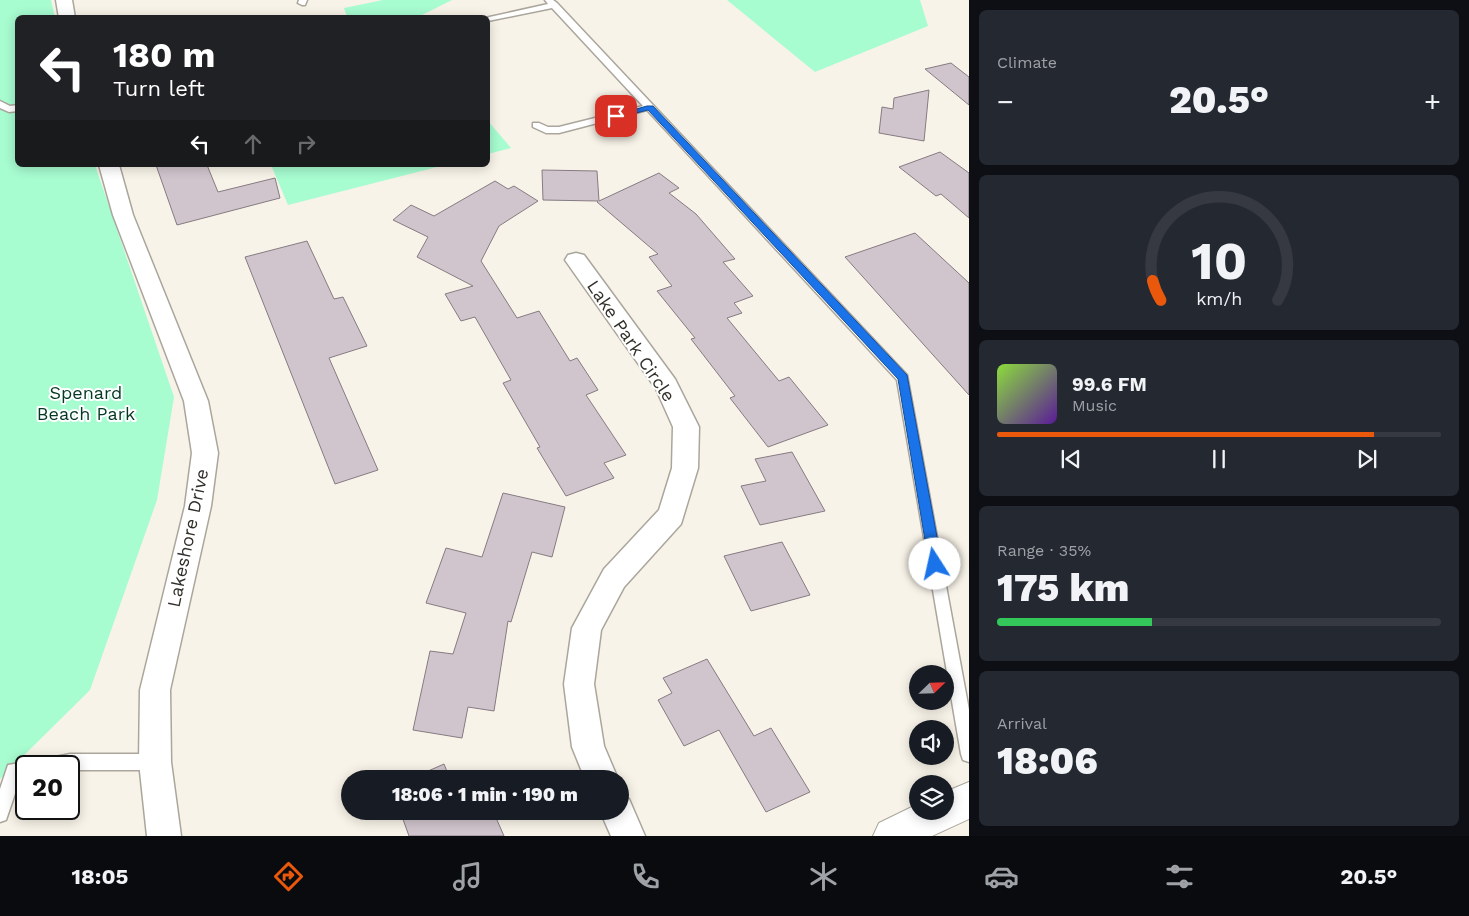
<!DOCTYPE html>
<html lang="en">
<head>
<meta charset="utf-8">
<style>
  :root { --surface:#171b24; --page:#242831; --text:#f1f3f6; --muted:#9ea1a6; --line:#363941; --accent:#ea580c }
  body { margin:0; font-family:"Work Sans",sans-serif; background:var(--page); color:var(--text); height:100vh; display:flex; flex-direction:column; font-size:19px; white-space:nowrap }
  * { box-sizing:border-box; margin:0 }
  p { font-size:16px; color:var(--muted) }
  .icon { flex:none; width:28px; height:28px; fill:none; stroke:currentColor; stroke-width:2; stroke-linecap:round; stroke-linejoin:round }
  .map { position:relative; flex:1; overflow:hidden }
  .side { display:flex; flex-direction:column; gap:10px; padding:10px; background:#0d0f14; width:500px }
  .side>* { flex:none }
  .guide { position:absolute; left:15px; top:15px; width:475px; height:152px; border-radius:8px; box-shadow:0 2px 12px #0003; background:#202124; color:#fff; overflow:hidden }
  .needle { width:32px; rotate:67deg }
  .tools { position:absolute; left:909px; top:665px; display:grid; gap:10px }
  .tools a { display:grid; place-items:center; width:45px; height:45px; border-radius:50%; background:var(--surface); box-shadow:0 2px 12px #0003; font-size:25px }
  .speed { position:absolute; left:15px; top:755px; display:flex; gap:10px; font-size:25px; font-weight:700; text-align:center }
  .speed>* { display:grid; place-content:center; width:65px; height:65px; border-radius:50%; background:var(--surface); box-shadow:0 2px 12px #0003; line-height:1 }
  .speed .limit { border:2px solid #111; border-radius:8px; background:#fff; color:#111 }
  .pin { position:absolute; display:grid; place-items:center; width:42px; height:42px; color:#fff; margin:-21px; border-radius:10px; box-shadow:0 2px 8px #0006 }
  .me { position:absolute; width:55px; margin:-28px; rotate:350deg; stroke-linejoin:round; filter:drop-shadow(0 0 4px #0008) }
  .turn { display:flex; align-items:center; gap:18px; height:105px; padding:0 15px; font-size:22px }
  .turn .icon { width:65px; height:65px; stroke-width:2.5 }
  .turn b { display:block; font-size:35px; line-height:42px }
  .lanes { display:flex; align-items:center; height:48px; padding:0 15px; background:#0003; justify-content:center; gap:25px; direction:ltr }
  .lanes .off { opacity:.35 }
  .big { font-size:38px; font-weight:800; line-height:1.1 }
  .side .tile { flex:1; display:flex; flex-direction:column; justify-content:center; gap:8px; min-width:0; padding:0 18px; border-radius:8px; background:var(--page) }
  .side .dial { align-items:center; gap:0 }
  .dial svg { height:130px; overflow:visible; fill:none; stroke:var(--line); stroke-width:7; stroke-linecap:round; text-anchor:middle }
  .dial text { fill:var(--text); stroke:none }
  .song { display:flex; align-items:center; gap:15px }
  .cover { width:60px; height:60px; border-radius:8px; background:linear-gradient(135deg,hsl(90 70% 55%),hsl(270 70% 35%)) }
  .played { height:5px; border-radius:2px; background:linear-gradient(90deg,var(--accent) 85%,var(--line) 85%) }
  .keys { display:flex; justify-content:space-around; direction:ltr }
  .heat { display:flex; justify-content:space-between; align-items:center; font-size:28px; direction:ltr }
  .charge { height:8px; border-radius:4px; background:linear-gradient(90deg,#34c759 35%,var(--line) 0) }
  .trip { position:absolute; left:341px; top:770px; width:288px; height:50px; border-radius:25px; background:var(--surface); box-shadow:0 2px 12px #0003; font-weight:800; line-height:50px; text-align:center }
  .tabs { display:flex; height:80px; justify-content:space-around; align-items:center; background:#090b0e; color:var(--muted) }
  .tabs .icon { width:35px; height:35px }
  .tabs .on { color:var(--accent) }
  .tabs b { font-size:22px; color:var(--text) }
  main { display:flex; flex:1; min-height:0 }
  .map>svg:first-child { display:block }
  .green { fill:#a7fcd0 }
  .building { fill:#d0c5cc; stroke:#857b82 }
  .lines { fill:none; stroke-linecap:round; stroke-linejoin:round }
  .service-casing { stroke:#aba69c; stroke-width:3 }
  .minor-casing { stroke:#aba69c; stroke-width:3 }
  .tertiary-casing { stroke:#aba69c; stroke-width:2 }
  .service { fill:#fff; fill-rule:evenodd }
  .minor { fill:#fff; fill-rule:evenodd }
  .tertiary { fill:#fff; fill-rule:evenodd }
  .route { fill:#1a73e8; stroke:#114b97 }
  .labels { text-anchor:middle; stroke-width:4; stroke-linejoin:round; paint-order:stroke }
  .street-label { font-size:18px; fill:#302f2a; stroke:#fff }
  .park-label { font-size:18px; fill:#053824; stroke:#fff }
</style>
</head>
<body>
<main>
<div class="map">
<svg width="969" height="836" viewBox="0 0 969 836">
  <rect width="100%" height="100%" fill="#f8f3e8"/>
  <g class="green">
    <polygon points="0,0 51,0 55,17 18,18 18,165 95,165 174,397 157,500 90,690 0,779"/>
    <polygon points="383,0 452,0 418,17 347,17 344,8"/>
    <polygon points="727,0 920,0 928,26 815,72"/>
    <polygon points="488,121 511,148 488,154"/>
    <polygon points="271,165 445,165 288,205"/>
  </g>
  <g class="building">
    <polygon points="951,63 969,77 969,105 925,69"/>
    <polygon points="929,90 924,141 879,133 882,107 893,109 894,98"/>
    <polygon points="940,152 969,173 969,218 941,194 936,196 899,167"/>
    <polygon points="156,165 207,165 218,192 275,178 280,198 177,225"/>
    <polygon points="542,170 597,171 599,201 659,173 679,188 669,193 696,214 735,259 723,262 753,296 734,303 742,313 727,318 779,381 789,377 828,425 768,447 730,398 735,396 691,339 695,338 657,291 672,286 649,257 658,254 597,202 598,201 543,200"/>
    <polygon points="495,181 508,189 514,186 538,201 499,226 481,261 517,318 539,311 570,361 577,358 598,390 586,395 626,455 604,463 614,478 566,496 537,448 540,447 503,383 511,380 475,317 461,321 445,294 473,286 417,257 428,237 393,220 411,205 434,216"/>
    <polygon points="915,233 969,283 969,395 845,257"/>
    <polygon points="307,241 334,299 343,297 367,346 329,358 378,470 335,484 245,257"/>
    <polygon points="792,452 825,511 760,525 741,486 766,481 755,459"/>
    <polygon points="503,493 565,507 552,557 532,552 511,622 508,621 494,711 468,707 462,738 413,730 430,651 453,654 466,613 426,603 446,548 482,557"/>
    <polygon points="782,542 810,595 751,611 724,556"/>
    <polygon points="707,659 754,736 771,728 810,792 766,812 719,730 684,746 658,700 672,693 663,678"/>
    <polygon points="444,764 450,779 410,779"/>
    <polygon points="400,811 493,811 504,836 409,836"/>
  </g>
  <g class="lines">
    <g class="service-casing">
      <g id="service">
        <polygon points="299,0 307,0 305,5 302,5 298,3"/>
        <polygon points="545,0 553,0 557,3 907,375 969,710 969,762 963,760 961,754 897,380 647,110 559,133 546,133 533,127 533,123 539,123 548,127 559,127 643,106 552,8 488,21 488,18 485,18 548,4"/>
        <polygon points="0,101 10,106 18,105 18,111 9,112 0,108"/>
        <polygon points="70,754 155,754 161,756 163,762 161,768 155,770 69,770 69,766 39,766 41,760"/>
        <polygon points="26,762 33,766 26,766 26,778 20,779 6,820 0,822 0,789 8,765"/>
      </g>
    </g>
    <g class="minor-casing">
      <g id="minor">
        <polygon points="56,0 72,0 75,18 59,18"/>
        <polygon points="99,165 119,165 133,215 208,401 218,453 211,506 170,690 171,762 181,836 147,836 139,762 140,690 185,506 192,453 184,401 113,215"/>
        <polygon points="576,253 584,255 675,379 699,427 698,468 681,524 624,587 601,630 594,684 604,746 618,779 585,779 572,747 564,684 572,628 604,569 659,510 672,468 673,427 656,389 565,260 568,255"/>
        <polygon points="620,796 629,799 645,836 611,836 600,811 620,811"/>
      </g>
    </g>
    <g class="tertiary-casing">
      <polygon id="tertiary" points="969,782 969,819 932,836 873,836 879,823 918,804 918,811 945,811 945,792"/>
    </g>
    <use href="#service" class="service"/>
    <use href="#minor" class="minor"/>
    <use href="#tertiary" class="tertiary"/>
  </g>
  <polygon class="route" points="647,106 653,106 907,375 942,564 940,568 935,569 929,564 898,379 648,110 616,118 612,116"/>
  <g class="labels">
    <g class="street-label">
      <text transform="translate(631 341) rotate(56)" y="6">Lake Park Circle</text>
      <text transform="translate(188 538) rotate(-78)" y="6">Lakeshore Drive</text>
    </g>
    <g class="park-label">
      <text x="86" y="399">Spenard<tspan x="86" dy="21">Beach Park</tspan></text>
    </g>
  </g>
</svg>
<div class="tools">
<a><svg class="needle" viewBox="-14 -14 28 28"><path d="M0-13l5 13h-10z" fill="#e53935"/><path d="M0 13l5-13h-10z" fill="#9ea1a6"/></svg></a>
<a><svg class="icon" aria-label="sound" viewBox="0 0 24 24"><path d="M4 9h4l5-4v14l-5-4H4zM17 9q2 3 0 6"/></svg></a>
<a><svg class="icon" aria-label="layers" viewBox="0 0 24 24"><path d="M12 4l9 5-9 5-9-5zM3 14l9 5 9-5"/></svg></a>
</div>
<div class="speed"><div class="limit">20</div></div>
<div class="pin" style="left:616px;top:116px;background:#d93025"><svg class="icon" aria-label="arrive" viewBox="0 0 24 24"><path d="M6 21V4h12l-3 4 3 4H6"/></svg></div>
<svg class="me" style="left:935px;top:564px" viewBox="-20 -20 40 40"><circle r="19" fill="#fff"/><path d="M0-13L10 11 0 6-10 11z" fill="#1a73e8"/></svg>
<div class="trip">18:06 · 1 min · 190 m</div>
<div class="guide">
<div class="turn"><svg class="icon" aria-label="left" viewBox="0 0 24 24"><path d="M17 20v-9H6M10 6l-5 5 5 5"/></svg><div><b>180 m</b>Turn left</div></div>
<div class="lanes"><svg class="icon" aria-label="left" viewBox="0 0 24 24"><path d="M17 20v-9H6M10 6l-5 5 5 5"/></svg><svg class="icon off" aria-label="ahead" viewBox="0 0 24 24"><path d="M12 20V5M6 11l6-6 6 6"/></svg><svg class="icon off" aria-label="right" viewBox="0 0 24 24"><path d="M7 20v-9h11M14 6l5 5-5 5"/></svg></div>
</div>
</div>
<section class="side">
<div class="tile"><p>Climate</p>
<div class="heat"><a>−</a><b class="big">20.5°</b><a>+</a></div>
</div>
<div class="tile dial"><svg viewBox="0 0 100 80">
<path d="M14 69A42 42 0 1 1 86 69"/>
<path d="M14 69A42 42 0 0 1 9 57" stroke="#ea580c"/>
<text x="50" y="56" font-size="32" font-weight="700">10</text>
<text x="50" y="72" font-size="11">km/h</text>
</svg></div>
<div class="tile">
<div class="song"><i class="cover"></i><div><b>99.6 FM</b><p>Music</p></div></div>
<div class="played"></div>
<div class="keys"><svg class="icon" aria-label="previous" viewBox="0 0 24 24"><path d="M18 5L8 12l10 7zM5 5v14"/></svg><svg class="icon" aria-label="pause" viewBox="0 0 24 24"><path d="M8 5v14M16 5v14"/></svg><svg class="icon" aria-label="next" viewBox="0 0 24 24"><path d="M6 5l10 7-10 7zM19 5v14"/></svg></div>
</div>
<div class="tile"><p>Range · 35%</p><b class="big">175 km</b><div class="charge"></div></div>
<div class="tile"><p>Arrival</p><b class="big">18:06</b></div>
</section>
</main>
<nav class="tabs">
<b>18:05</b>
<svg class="icon on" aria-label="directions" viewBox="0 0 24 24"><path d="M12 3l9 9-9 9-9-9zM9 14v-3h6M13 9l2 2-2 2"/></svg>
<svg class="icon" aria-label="music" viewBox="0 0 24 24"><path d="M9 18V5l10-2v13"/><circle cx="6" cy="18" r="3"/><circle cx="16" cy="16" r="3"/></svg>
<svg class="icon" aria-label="phone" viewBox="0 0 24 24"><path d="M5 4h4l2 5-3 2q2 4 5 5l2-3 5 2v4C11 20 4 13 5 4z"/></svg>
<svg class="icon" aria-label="climate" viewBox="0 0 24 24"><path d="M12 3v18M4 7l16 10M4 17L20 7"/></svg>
<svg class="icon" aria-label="car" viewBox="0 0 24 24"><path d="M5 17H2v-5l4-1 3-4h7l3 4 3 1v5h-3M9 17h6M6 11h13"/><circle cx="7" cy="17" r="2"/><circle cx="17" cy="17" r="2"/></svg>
<svg class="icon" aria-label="filters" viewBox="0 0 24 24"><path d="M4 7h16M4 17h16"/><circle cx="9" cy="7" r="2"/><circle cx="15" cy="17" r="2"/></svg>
<b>20.5°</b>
</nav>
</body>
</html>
